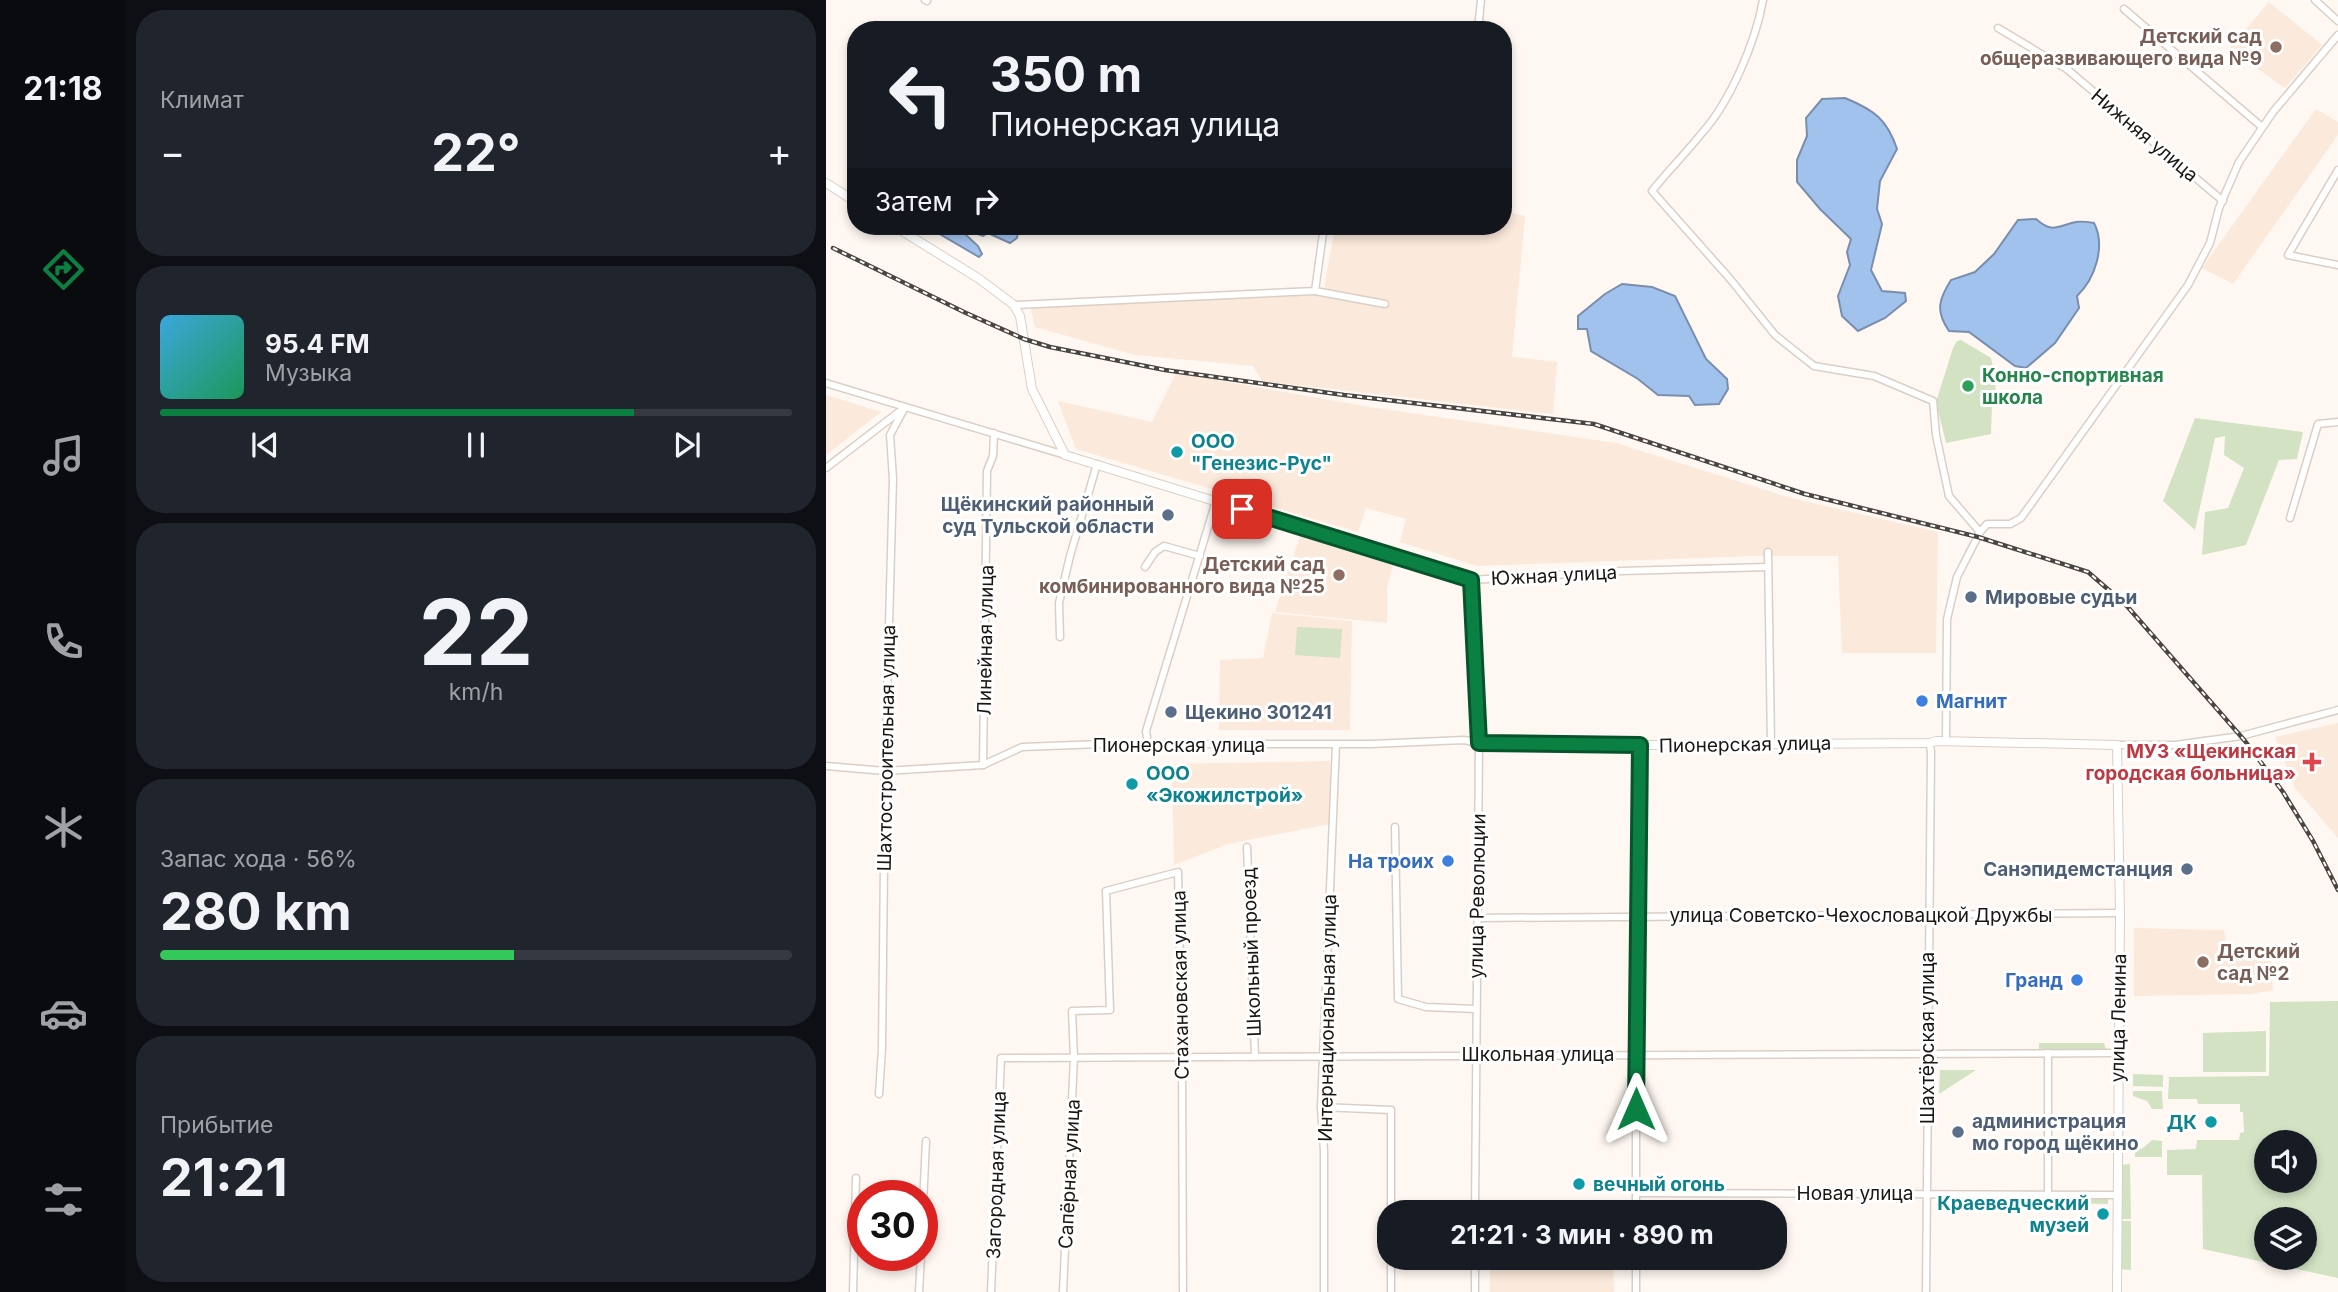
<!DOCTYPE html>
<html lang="ru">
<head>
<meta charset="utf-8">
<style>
  :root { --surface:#171b24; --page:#20242c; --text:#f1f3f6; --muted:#9ea1a6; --line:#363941; --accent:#0b8043 }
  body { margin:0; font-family:Inter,sans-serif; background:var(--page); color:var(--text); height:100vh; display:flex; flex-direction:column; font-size:26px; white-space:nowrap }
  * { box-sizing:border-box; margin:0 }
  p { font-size:23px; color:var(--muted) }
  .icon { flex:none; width:38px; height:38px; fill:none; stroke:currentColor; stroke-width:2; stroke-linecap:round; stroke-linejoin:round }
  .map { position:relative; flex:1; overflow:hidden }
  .side { display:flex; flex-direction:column; gap:10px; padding:10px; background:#0d0f14; width:700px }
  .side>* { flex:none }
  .banner { position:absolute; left:21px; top:21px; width:665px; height:214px; border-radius:28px; box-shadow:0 4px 10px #0003; background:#171b24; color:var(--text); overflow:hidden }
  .buttons { position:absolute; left:1428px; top:1130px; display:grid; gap:14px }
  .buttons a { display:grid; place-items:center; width:63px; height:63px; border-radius:50%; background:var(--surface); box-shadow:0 4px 10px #0003; font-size:35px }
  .speed { position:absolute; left:21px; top:1180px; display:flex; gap:14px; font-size:35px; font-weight:700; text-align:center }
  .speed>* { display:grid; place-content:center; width:91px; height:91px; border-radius:50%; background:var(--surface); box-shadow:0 4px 10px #0003; line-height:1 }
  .speed .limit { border:10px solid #d22; background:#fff; color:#111 }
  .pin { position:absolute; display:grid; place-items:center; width:60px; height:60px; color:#fff; margin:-30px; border-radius:14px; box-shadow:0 4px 10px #0006 }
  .me { position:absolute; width:77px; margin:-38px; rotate:0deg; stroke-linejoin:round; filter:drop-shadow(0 0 5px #0008) }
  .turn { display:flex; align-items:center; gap:24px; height:147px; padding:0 28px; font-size:32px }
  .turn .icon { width:91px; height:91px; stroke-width:2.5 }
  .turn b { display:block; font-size:49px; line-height:60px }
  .then { display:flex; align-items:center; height:66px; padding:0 28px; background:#0003; gap:14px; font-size:26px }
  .big { font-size:52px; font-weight:700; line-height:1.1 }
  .side .card { flex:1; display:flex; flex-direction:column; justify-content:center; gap:10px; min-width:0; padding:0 24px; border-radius:28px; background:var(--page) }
  .side .dial { align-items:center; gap:0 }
  .dial b { font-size:91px; line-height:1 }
  .song { display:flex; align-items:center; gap:21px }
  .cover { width:84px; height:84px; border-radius:10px; background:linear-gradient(135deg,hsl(200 70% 55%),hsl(150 70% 35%)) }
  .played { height:7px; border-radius:4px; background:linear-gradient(90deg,var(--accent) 75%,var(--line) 75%) }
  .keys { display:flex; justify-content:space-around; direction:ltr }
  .heat { display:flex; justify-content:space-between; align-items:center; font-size:38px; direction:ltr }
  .charge { height:10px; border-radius:5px; background:linear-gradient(90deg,#34c759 56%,var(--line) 0) }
  .trip { position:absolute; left:551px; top:1200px; width:410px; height:70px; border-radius:28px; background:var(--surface); box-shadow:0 4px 10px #0003; font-weight:700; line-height:70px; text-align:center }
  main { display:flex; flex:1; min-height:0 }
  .dock { display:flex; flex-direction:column; width:126px; justify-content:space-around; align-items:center; background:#090b0e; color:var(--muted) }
  .dock .icon { width:49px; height:49px }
  .dock .selected { color:var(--accent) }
  .dock b { font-size:32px; color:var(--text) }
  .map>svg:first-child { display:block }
  .built { fill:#fbe9db }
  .green { fill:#d2e2c3; fill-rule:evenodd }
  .water { fill:#a2c2ee; stroke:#798eac; stroke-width:2 }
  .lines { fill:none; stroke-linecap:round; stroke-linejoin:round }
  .minor-casing { stroke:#dacfc6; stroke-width:9 }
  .tertiary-casing { stroke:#dacfc6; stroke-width:10 }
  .minor { stroke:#fff; stroke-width:6 }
  .tertiary { stroke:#fff; stroke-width:8 }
  .rail-casing { stroke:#494541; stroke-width:4.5 }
  .rail { stroke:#fff; stroke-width:2; stroke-dasharray:5; stroke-linecap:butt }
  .route-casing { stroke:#07532c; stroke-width:18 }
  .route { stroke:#0b8043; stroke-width:12 }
  .education-dot { fill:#8d6e63; stroke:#fff; stroke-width:2.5 }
  .leisure-dot { fill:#2e9e5b; stroke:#fff; stroke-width:2.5 }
  .culture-dot { fill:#0f9aa8; stroke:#fff; stroke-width:2.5 }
  .service-dot { fill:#5c6f8a; stroke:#fff; stroke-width:2.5 }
  .shop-dot { fill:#3f7fe0; stroke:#fff; stroke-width:2.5 }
  .health-dot { fill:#e0444e; stroke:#fff; stroke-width:2.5 }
  .labels { text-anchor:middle; stroke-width:6; stroke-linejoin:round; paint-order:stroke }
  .education-label { font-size:19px; font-weight:bold; fill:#785e54; stroke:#fff; text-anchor:end }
  .street-label { font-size:19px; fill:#1a1613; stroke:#fff }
  .leisure-label { font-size:19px; font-weight:bold; fill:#27864d; stroke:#fff; text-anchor:start }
  .culture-label { font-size:19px; font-weight:bold; fill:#0d838f; stroke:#fff; text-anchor:start }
  .service-label { font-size:19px; font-weight:bold; fill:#4e5e75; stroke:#fff; text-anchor:start }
  .shop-label { font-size:19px; font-weight:bold; fill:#366cbe; stroke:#fff; text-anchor:end }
  .health-label { font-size:19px; font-weight:bold; fill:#be3a42; stroke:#fff; text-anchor:end }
</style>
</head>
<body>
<main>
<nav class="dock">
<b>21:18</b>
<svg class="icon selected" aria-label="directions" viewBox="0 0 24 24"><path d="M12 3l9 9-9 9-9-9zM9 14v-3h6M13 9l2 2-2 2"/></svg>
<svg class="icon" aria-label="music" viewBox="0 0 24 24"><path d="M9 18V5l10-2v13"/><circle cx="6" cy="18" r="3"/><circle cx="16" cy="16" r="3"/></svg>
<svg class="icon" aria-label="phone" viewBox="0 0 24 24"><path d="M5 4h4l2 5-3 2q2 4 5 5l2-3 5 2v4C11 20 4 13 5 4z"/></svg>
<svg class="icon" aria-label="climate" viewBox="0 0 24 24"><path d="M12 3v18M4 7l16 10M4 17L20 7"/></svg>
<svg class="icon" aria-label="car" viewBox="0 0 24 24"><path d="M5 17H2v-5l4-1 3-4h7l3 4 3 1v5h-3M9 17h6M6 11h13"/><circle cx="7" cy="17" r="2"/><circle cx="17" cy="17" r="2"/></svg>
<svg class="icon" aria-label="filters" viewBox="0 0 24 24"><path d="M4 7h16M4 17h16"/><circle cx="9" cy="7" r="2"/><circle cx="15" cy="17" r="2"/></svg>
</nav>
<section class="side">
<div class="card"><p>Климат</p>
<div class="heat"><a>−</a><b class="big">22°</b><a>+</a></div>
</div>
<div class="card">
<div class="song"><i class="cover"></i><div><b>95.4 FM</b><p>Музыка</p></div></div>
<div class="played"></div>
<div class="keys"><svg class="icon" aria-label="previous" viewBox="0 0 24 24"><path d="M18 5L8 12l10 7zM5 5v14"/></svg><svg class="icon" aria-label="pause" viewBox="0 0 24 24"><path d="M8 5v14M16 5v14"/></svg><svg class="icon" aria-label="next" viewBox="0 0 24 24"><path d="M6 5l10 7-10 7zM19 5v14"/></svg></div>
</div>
<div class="card dial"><b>22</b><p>km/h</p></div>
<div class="card"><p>Запас хода · 56%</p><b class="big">280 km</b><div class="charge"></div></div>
<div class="card"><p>Прибытие</p><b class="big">21:21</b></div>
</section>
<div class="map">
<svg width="1512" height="1292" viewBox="0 0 1512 1292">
  <rect width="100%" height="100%" fill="#fff8f2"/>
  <g class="built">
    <polygon points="1443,2 1496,45 1459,88 1403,49"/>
    <polygon points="1490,109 1512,122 1512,135 1407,284 1376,268"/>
    <polygon points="677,211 699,216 686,357 731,362 727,414 436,381 427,366 309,355 209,327 204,305 497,295 509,226 677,226"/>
    <polygon points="350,373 544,407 790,443 965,498 1112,532 1110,653 1016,653 1012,556 929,556 651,566 574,542 580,519 540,508 532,532 250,449 232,401 326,422"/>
    <polygon points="0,395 55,412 0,455"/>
    <polygon points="474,536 568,562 561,588 561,623 449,612"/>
    <polygon points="446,613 526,621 524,730 393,730 394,660 437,658"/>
    <polygon points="1512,723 1512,838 1469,788 1449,737"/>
    <polygon points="504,761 504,824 402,844 348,865 346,764"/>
    <polygon points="1308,928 1398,930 1402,958 1444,955 1447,990 1425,994 1308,996"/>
    <rect x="664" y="1201" width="122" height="12"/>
    <polygon points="664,1258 787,1258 788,1292 664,1292"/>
  </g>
  <g class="green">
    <polygon points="1135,340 1165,358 1167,367 1169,370 1170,403 1166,403 1165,434 1120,443 1110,402 1127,348 1131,341"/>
    <polygon points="1369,418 1477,432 1471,459 1453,460 1420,545 1376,555 1379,512 1402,508 1418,468 1398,455 1399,436 1389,438 1369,530 1337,501"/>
    <polygon points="471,627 516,629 514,658 469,655"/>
    <path d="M1512 1001V1278L1377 1249 1376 1175H1341V1150L1370 1149 1371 1140H1413L1414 1133 1418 1132 1417 1112H1414V1104H1372L1371 1099H1342L1343 1077 1443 1076 1444 1002ZM1440 1143H1479V1181H1440ZM1440 1220H1479V1258H1440Z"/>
    <polygon points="1440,1031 1440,1072 1377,1072 1377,1033"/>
    <polygon points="1213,1043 1278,1043 1281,1052 1213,1052"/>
    <polygon points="1114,1070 1150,1070 1113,1094"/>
    <polygon points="1307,1074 1337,1075 1337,1087 1307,1086"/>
    <polygon points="1307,1091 1336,1091 1337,1109 1326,1109 1321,1101 1307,1096"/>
    <polygon points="1326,1140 1336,1141 1336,1157 1309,1157 1309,1150 1317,1148"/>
    <polygon points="1304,1164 1305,1219 1293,1219 1293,1165"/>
    <polygon points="1116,1195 1174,1196 1174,1203 1116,1203"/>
    <polygon points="1225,1195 1282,1196 1282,1204 1226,1203"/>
    <polygon points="1293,1221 1305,1221 1305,1270 1293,1269"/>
  </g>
  <g class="water">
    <path d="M1019 98C1048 110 1061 119 1071 149L1054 181 1051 209 1056 224 1045 270 1056 291 1079 293 1080 301 1059 318 1032 331 1016 316 1012 296 1024 265 1021 252 1025 239 994 209 971 182V160L981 136 980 118 996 99Z"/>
    <path d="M1210 219C1227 234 1231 226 1250 222 1255 221 1262 222 1268 223 1280 246 1269 279 1251 296L1253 308 1229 343 1200 368 1189 366 1143 332 1123 331C1109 311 1113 299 1125 280L1149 272 1168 254 1192 220Z"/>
    <polygon points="100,226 192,226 193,227 191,238 184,243 162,233 157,236 141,230 140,235 152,246 156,254 153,257"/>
    <polygon points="796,284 826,287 849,296 880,359 901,379 902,389 893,404 869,405 863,396 832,395 812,379 765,351 761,329 752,329 752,316 779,294"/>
  </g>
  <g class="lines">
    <g class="minor-casing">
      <g id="minor">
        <polyline points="99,0 101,1"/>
        <path d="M937 0C930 41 904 102 876 133 860 153 842 171 826 191L905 280 949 335 988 366 1048 376 1107 401 1110 435 1123 496 1154 532"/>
        <polyline points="1489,0 1512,21"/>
        <polyline points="1298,9 1436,127"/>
        <polyline points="1172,28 1242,70 1397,201"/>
        <polyline points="652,30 655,0"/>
        <polyline points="1512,170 1462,255 1512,265"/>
        <polyline points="489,291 559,304"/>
        <polyline points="188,305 489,291 498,226"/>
        <polyline points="0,383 239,455"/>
        <polyline points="0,468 78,408"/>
        <polyline points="1464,518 1492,424 1512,422"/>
        <polyline points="942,552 945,744"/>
        <polyline points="319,567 329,552 338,546 374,556"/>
        <polyline points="645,580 795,571 942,567"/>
        <polyline points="234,637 233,603 244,556 271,464"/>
        <polyline points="1120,741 1121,619 1131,577 1154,532 1161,524 1184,524 1195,518 1362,285 1384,243 1393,208 1413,162 1447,112 1512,35"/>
        <polyline points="322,744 320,731 390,501"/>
        <polyline points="1291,745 1349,745 1415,736 1512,710"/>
        <polyline points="157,765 161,471 167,456 168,433"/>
        <polyline points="0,766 59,771 157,765 196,747 275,744 545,744 638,740 653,743 649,1213"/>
        <polyline points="569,827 572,999 600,1007 650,1009"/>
        <polyline points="421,847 429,1056"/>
        <polyline points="651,918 1294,913"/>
        <polyline points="53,1094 56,1048 59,771 67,479 64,435 79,407"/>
        <polyline points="495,1107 565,1110 565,1213"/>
        <polyline points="810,1193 1291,1195"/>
        <polyline points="1222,1194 1222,1053"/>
        <polyline points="810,1213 810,917 814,745"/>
        <polyline points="96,1225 100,1141"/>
        <polyline points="565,1258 565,1292"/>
        <polyline points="810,1258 810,1292"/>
        <polyline points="27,1292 30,1178"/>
        <polyline points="93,1292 95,1255"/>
        <polyline points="165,1292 175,1058 1292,1053"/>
        <polyline points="237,1292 248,1057 246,1011 284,1010 280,891 352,872 356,1057 357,1292"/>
        <polyline points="498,1292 498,1151 495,1107 510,744"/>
        <polyline points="649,1292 649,1258"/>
        <polyline points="1100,1292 1105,751 1103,743"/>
      </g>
    </g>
    <g class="tertiary-casing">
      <g id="tertiary">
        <polyline points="0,183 30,202"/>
        <polyline points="68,226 152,278 188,305 194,316 206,389 239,455 645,580 653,743 814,745 1103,743 1111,741 1291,745 1294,913 1291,1292"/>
      </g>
    </g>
    <use href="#minor" class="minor"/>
    <use href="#tertiary" class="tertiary"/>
    <g class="rail-casing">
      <polyline id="rail" points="7,248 140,313 198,339 224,347 339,370 518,395 768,424 979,494 1152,537 1262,572 1300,605 1419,741 1457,792 1487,841 1512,890"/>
    </g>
    <use href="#rail" class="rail"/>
  </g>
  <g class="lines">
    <g class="route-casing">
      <polyline id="route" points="416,509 645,580 653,743 814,745 810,1109"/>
    </g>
    <use href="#route" class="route"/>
  </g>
  <g class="education-dot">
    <circle cx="1450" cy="47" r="7"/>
    <circle cx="513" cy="575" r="7"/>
    <circle cx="1377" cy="962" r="7"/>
  </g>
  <circle class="leisure-dot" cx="1142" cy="386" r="7"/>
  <g class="culture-dot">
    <circle cx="351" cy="452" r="7"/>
    <circle cx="306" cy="784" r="7"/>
    <circle cx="1385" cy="1122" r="7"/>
    <circle cx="753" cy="1184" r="7"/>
    <circle cx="1277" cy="1214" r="7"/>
  </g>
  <g class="service-dot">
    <circle cx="342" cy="515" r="7"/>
    <circle cx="1145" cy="597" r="7"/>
    <circle cx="345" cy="712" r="7"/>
    <circle cx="1361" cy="869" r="7"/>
    <circle cx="1132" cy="1132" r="7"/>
  </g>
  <g class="shop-dot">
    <circle cx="1096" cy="701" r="7"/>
    <circle cx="622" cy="861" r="7"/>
    <circle cx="1251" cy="980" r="7"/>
  </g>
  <path class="health-dot" d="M1482.5 751.5h7v7h7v7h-7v7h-7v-7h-7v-7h7z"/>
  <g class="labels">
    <g class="education-label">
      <text x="1436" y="43">Детский сад<tspan x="1436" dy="22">общеразвивающего вида №9</tspan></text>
      <text x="499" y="571">Детский сад<tspan x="499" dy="22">комбинированного вида №25</tspan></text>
      <text x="1391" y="958" text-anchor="start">Детский<tspan x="1391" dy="22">сад №2</tspan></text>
    </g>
    <g class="street-label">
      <text transform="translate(1319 135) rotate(40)" y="7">Нижняя улица</text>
      <text transform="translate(728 575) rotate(-3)" y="7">Южная улица</text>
      <text transform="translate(159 640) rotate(-89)" y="7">Линейная улица</text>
      <text transform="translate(919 744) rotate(-1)" y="7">Пионерская улица</text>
      <text x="353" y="752">Пионерская улица</text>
      <text transform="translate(60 748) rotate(-89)" y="7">Шахтостроительная улица</text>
      <text transform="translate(651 896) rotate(-89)" y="7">улица Революции</text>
      <text x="1035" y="922">улица Советско-Чехословацкой Дружбы</text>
      <text transform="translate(425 952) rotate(-92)" y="7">Школьный проезд</text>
      <text transform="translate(354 985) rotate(-91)" y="7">Стахановская улица</text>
      <text transform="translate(501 1018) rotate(-89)" y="7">Интернациональная улица</text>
      <text transform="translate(1292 1018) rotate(-89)" y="7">улица Ленина</text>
      <text transform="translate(1101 1038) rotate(-90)" y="7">Шахтёрская улица</text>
      <text x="712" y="1061">Школьная улица</text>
      <text transform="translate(243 1174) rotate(-87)" y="7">Сапёрная улица</text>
      <text transform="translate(170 1175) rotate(-88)" y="7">Загородная улица</text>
      <text x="1029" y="1200">Новая улица</text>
    </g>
    <g class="leisure-label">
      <text x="1156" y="382">Конно-спортивная<tspan x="1156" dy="22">школа</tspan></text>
    </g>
    <g class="culture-label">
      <text x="365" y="448">ООО<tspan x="365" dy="22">"Генезис-Рус"</tspan></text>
      <text x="320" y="780">ООО<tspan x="320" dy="22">«Экожилстрой»</tspan></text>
      <text x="1371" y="1129" text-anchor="end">ДК</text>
      <text x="767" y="1191">вечный огонь</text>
      <text x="1263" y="1210" text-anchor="end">Краеведческий<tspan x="1263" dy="22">музей</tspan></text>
    </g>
    <g class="service-label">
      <text x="328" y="511" text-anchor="end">Щёкинский районный<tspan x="328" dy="22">суд Тульской области</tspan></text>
      <text x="1159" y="604">Мировые судьи</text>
      <text x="359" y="719">Щекино 301241</text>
      <text x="1347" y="876" text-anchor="end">Санэпидемстанция</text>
      <text x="1146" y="1128">администрация<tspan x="1146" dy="22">мо город щёкино</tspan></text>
    </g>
    <g class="shop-label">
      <text x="1110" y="708" text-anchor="start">Магнит</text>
      <text x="608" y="868">На троих</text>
      <text x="1237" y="987">Гранд</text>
    </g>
    <g class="health-label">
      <text x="1470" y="758">МУЗ «Щекинская<tspan x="1470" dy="22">городская больница»</tspan></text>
    </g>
  </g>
</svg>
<div class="buttons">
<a><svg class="icon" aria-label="sound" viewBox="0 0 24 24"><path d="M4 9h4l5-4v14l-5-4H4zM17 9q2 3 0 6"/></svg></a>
<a><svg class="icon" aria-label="layers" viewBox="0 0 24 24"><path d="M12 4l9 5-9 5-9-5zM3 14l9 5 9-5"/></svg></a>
</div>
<div class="speed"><div class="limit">30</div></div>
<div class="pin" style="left:416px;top:509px;background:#d93025"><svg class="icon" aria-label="arrive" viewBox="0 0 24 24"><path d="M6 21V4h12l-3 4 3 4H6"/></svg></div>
<svg class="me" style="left:810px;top:1109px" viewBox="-20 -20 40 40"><path d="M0-17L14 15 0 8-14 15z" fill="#0b8043" stroke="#fff" stroke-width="4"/></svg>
<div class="trip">21:21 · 3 мин · 890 m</div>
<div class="banner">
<div class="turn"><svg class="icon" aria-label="left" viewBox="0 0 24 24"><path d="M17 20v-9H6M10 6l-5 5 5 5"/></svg><div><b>350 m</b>Пионерская улица</div></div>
<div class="then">Затем<svg class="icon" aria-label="right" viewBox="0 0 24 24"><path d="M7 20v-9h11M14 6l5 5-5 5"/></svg></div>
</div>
</div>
</main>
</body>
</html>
